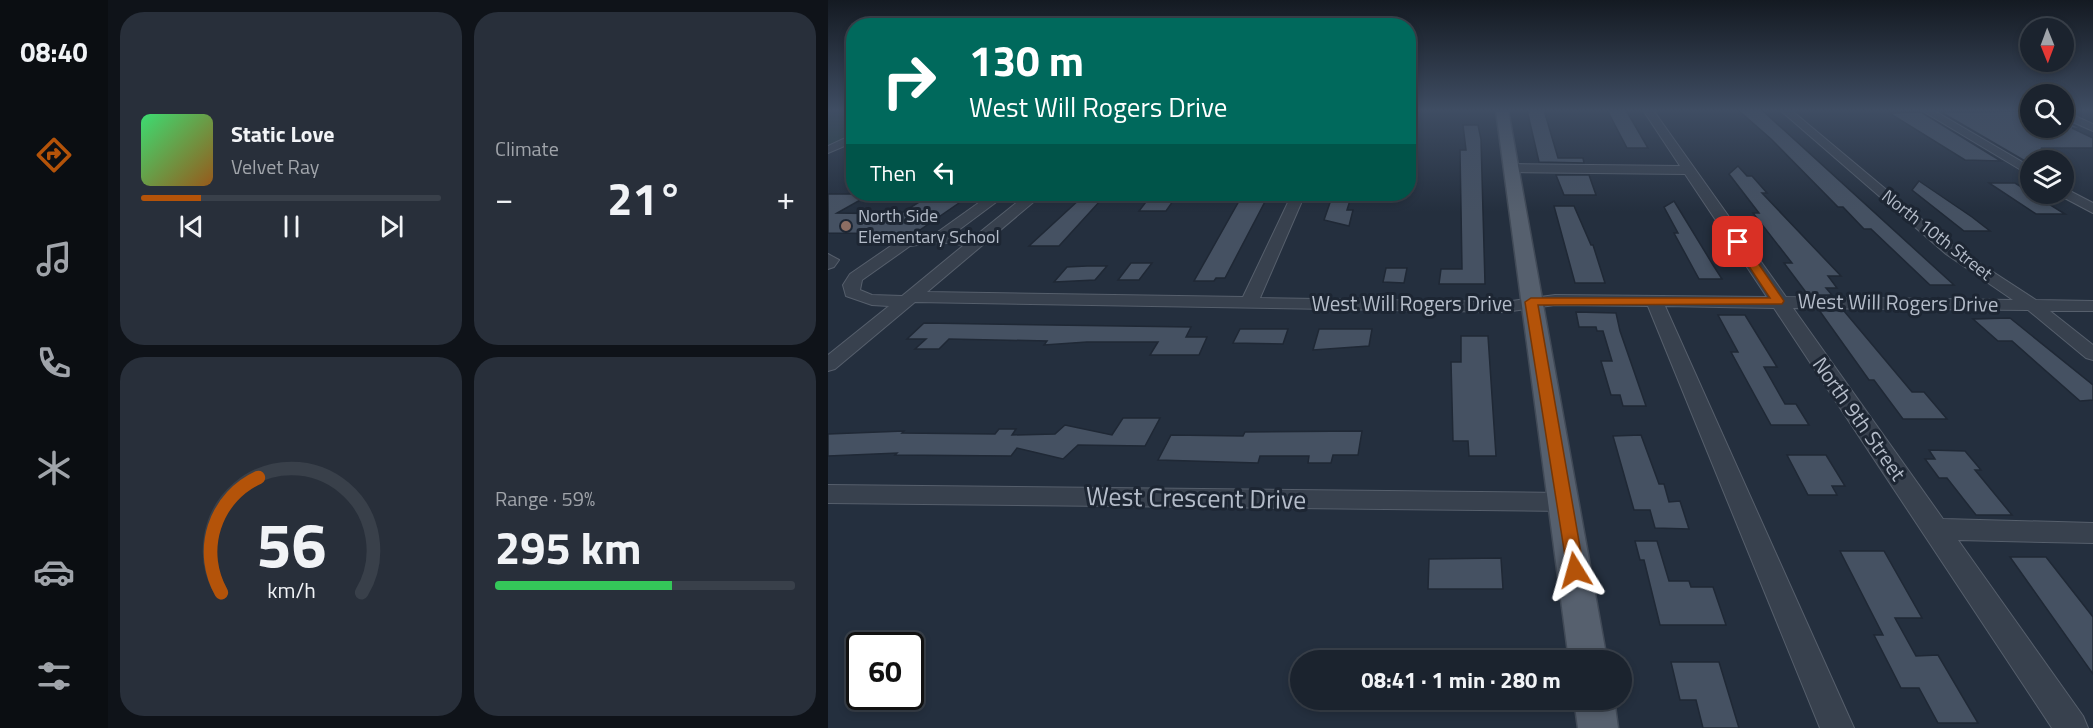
<!DOCTYPE html>
<html lang="en">
<head>
<meta charset="utf-8">
<style>
  :root { --surface:#1b232e; --page:#282f3a; --text:#f1f3f6; --muted:#a0a4aa; --line:#39404a; --accent:#b45309 }
  body { margin:0; font-family:"Titillium Web",sans-serif; background:var(--page); color:var(--text); height:100vh; display:flex; flex-direction:column; font-size:22px; white-space:nowrap }
  * { box-sizing:border-box; margin:0 }
  p { font-size:20px; color:var(--muted) }
  .icon { flex:none; width:33px; height:33px; fill:none; stroke:currentColor; stroke-width:2; stroke-linecap:round; stroke-linejoin:round }
  .map { position:relative; flex:1; overflow:hidden }
  .side { display:flex; flex-direction:column; gap:12px; padding:12px; background:#0f1319; width:720px }
  .side>* { flex:none }
  .top-card { position:absolute; left:18px; top:18px; width:570px; height:183px; border-radius:24px; box-shadow:0 3px 9px #0003,0 0 0 2px var(--line); background:#00695c; color:#fff; overflow:hidden }
  .needle { width:39px; rotate:179deg }
  .buttons { position:absolute; left:1192px; top:18px; display:grid; gap:12px }
  .buttons a { display:grid; place-items:center; width:54px; height:54px; border-radius:50%; background:var(--surface); box-shadow:0 3px 9px #0003,0 0 0 2px var(--line); font-size:30px }
  .speed { position:absolute; left:18px; top:632px; display:flex; gap:12px; font-size:30px; font-weight:700; text-align:center }
  .speed>* { display:grid; place-content:center; width:78px; height:78px; border-radius:50%; background:var(--surface); box-shadow:0 3px 9px #0003,0 0 0 2px var(--line); line-height:1 }
  .speed .limit { border:3px solid #111; border-radius:9px; background:#fff; color:#111 }
  .pin { position:absolute; display:grid; place-items:center; width:51px; height:51px; color:#fff; margin:-26px; border-radius:12px; box-shadow:0 3px 9px #0006 }
  .me { position:absolute; width:66px; margin:-33px; rotate:352deg; stroke-linejoin:round; filter:drop-shadow(0 0 4px #0008) }
  .turn { display:flex; align-items:center; gap:21px; height:126px; padding:0 24px; font-size:27px }
  .turn .icon { width:78px; height:78px; stroke-width:2.5 }
  .turn b { display:block; font-size:42px; line-height:51px }
  .then { display:flex; align-items:center; height:57px; padding:0 24px; background:#0003; gap:12px; font-size:22px }
  .big { font-size:45px; font-weight:700; line-height:1.1 }
  .side .tile { flex:1; display:flex; flex-direction:column; justify-content:center; gap:9px; min-width:0; padding:0 21px; border-radius:24px; background:var(--page) }
  .side .dial { align-items:center; gap:0 }
  .dial svg { height:156px; overflow:visible; fill:none; stroke:var(--line); stroke-width:7; stroke-linecap:round; text-anchor:middle }
  .dial text { fill:var(--text); stroke:none }
  .song { display:flex; align-items:center; gap:18px }
  .cover { width:72px; height:72px; border-radius:9px; background:linear-gradient(135deg,hsl(140 70% 55%),hsl(30 70% 35%)) }
  .played { height:6px; border-radius:3px; background:linear-gradient(90deg,var(--accent) 20%,var(--line) 20%) }
  .keys { display:flex; justify-content:space-around; direction:ltr }
  .heat { display:flex; justify-content:space-between; align-items:center; font-size:33px; direction:ltr }
  .charge { height:9px; border-radius:4px; background:linear-gradient(90deg,#34c759 59%,var(--line) 0) }
  .side .tiles { flex:1; display:grid; gap:12px; grid-template-columns:repeat(2,1fr) }
  .trip { position:absolute; left:462px; top:650px; width:342px; height:60px; border-radius:30px; background:var(--surface); box-shadow:0 3px 9px #0003,0 0 0 2px var(--line); font-weight:700; line-height:60px; text-align:center }
  main { display:flex; flex:1; min-height:0 }
  .tab-bar { display:flex; flex-direction:column; width:108px; justify-content:space-around; align-items:center; background:#0b0e12; color:var(--muted) }
  .tab-bar .icon { width:42px; height:42px }
  .tab-bar .selected { color:var(--accent) }
  .tab-bar b { font-size:27px; color:var(--text) }
  .map>svg:first-child { display:block }
  .green { fill:#263c3f }
  .building { fill:#455162; stroke:#1f2835; stroke-width:1.5 }
  .lines { fill:none; stroke-linecap:round; stroke-linejoin:round }
  .minor-casing { stroke:#565f6c; stroke-width:2 }
  .major-casing { stroke:#414a57; stroke-width:3 }
  .minor { fill:#38414e; fill-rule:evenodd }
  .major { fill:#56606e; fill-rule:evenodd }
  .route { fill:#b45309; stroke:#753606; stroke-width:1.5 }
  .education-dot { fill:#8d6e63; stroke:#1d2633; stroke-width:2 }
  .labels { text-anchor:middle; stroke-width:6; stroke-linejoin:round; paint-order:stroke }
  .far-poi-label { font-size:18px; fill:#b4bcc9; stroke:#1d2633; text-anchor:start }
  .far-street-label { font-size:18px; fill:#b4bcc9; stroke:#1d2633 }
  .street-label { font-size:21px; fill:#b4bcc9; stroke:#1d2633 }
  .near-street-label { font-size:26px; fill:#b4bcc9; stroke:#1d2633 }
</style>
</head>
<body>
<main>
<nav class="tab-bar">
<b>08:40</b>
<svg class="icon selected" aria-label="directions" viewBox="0 0 24 24"><path d="M12 3l9 9-9 9-9-9zM9 14v-3h6M13 9l2 2-2 2"/></svg>
<svg class="icon" aria-label="music" viewBox="0 0 24 24"><path d="M9 18V5l10-2v13"/><circle cx="6" cy="18" r="3"/><circle cx="16" cy="16" r="3"/></svg>
<svg class="icon" aria-label="phone" viewBox="0 0 24 24"><path d="M5 4h4l2 5-3 2q2 4 5 5l2-3 5 2v4C11 20 4 13 5 4z"/></svg>
<svg class="icon" aria-label="climate" viewBox="0 0 24 24"><path d="M12 3v18M4 7l16 10M4 17L20 7"/></svg>
<svg class="icon" aria-label="car" viewBox="0 0 24 24"><path d="M5 17H2v-5l4-1 3-4h7l3 4 3 1v5h-3M9 17h6M6 11h13"/><circle cx="7" cy="17" r="2"/><circle cx="17" cy="17" r="2"/></svg>
<svg class="icon" aria-label="filters" viewBox="0 0 24 24"><path d="M4 7h16M4 17h16"/><circle cx="9" cy="7" r="2"/><circle cx="15" cy="17" r="2"/></svg>
</nav>
<section class="side">
<div class="tiles">
<div class="tile">
<div class="song"><i class="cover"></i><div><b>Static Love</b><p>Velvet Ray</p></div></div>
<div class="played"></div>
<div class="keys"><svg class="icon" aria-label="previous" viewBox="0 0 24 24"><path d="M18 5L8 12l10 7zM5 5v14"/></svg><svg class="icon" aria-label="pause" viewBox="0 0 24 24"><path d="M8 5v14M16 5v14"/></svg><svg class="icon" aria-label="next" viewBox="0 0 24 24"><path d="M6 5l10 7-10 7zM19 5v14"/></svg></div>
</div>
<div class="tile"><p>Climate</p>
<div class="heat"><a>−</a><b class="big">21°</b><a>+</a></div>
</div>
<div class="tile dial"><svg viewBox="0 0 100 80">
<path d="M14 69A42 42 0 1 1 86 69"/>
<path d="M14 69A42 42 0 0 1 33 10" stroke="#b45309"/>
<text x="50" y="56" font-size="32" font-weight="700">56</text>
<text x="50" y="72" font-size="11">km/h</text>
</svg></div>
<div class="tile"><p>Range · 59%</p><b class="big">295 km</b><div class="charge"></div></div>
</div>
</section>
<div class="map">
<svg width="1265" height="728" viewBox="0 0 1265 728">
  <rect width="100%" height="100%" fill="#242f3e"/>
  <polygon class="green" points="0,110 25,110 25,137 0,149"/>
  <g class="building">
    <polygon points="699,110 716,110 730,158 755,158 756,163 711,162"/>
    <polygon points="779,110 798,110 820,148 799,148"/>
    <polygon points="910,110 934,110 1126,285 1102,285 1043,229 1036,229 1015,207 1010,207 943,139"/>
    <polygon points="1203,111 1203,128 1236,128 1236,120 1254,129 1244,128 1265,138 1265,148 1213,148 1236,160 1197,161 1113,112"/>
    <polygon points="1093,112 1173,161 1137,160 1061,113"/>
    <polygon points="635,125 650,125 653,139 657,284 611,284 613,269 634,269 632,150 638,150"/>
    <polygon points="910,166 919,176 924,176 939,193 934,193 1013,276 1000,276 1009,288 998,288 1004,295 980,295 956,263 964,263 925,213 931,213 901,174"/>
    <polygon points="728,175 761,175 768,195 736,195"/>
    <polygon points="1091,181 1144,217 1162,231 1136,231 1084,190"/>
    <polygon points="1161,183 1187,183 1237,214 1208,214"/>
    <polygon points="0,194 43,194 9,213 72,214 104,194 144,194 86,234 0,233"/>
    <polygon points="324,194 350,194 338,211 311,211"/>
    <polygon points="415,194 441,194 397,278 388,278 386,281 366,281"/>
    <polygon points="505,194 524,194 519,210 525,210 521,226 496,220"/>
    <polygon points="252,199 273,200 231,246 201,246"/>
    <polygon points="846,201 885,265 894,279 871,279 846,233 850,233 836,207"/>
    <polygon points="726,206 746,206 763,245 765,245 777,283 747,283"/>
    <polygon points="303,263 324,263 311,280 290,280"/>
    <polygon points="259,266 279,266 267,280 226,282 239,267"/>
    <polygon points="558,268 579,268 576,283 555,282"/>
    <polygon points="991,310 1016,311 1084,392 1096,392 1119,419 1075,419 1046,380 1041,380"/>
    <polygon points="748,312 788,313 792,331 818,406 795,406 792,395 783,395 773,361 784,361 775,331 769,331 768,327 751,327"/>
    <polygon points="890,315 917,315 949,367 936,367 957,404 968,404 981,425 943,425 903,352 910,352"/>
    <polygon points="1182,318 1265,385 1265,400 1252,401 1184,341 1170,341 1145,319"/>
    <polygon points="96,323 363,327 358,337 379,337 371,355 322,355 330,342 259,342 216,345 219,341 121,339 111,349 87,349 98,339 79,339"/>
    <polygon points="412,329 460,329 455,344 405,343"/>
    <polygon points="491,329 544,329 541,346 485,350"/>
    <polygon points="633,336 660,336 668,456 641,456 640,441 625,441 623,362 633,362"/>
    <polygon points="295,418 332,418 317,446 250,445 235,459 189,448 183,456 67,455 69,453 0,456 0,434 76,431 74,433 167,434 171,429 188,429 184,435 227,434 237,425 284,435"/>
    <polygon points="534,431 530,455 505,455 503,463 480,463 481,456 432,456 430,463 330,460 343,435 415,436 417,432"/>
    <polygon points="813,435 831,484 836,484 841,502 852,501 861,529 827,528 822,510 806,510 785,436"/>
    <polygon points="1101,450 1137,451 1153,470 1147,470 1184,515 1148,515 1119,478 1111,478 1097,459 1107,459"/>
    <polygon points="959,455 998,455 1017,486 1004,486 1009,495 980,495"/>
    <polygon points="807,541 829,541 841,581 861,581 863,587 885,587 898,625 832,625 816,560 812,560"/>
    <polygon points="1012,551 1056,551 1094,618 1067,618 1088,656 1110,655 1150,723 1110,723 1091,688 1073,688 1046,635 1055,635"/>
    <polygon points="1182,557 1218,557 1265,617 1265,674"/>
    <polygon points="673,558 675,589 600,589 601,559"/>
    <polygon points="843,662 891,662 911,728 875,728 868,700 852,700"/>
  </g>
  <g class="lines">
    <g class="minor-casing">
      <g id="minor">
        <path d="M815 110H825L958 297 1185 300 1118 254 952 110H963L1128 248 1208 300 1265 301V311H1222L1265 345V360L1258 358 1200 310 965 308 1115 519 1265 523V543L1130 540 1255 716 1260 728H1224L946 308 837 306 1026 728H992L820 306 727 305 677 312 87 302 7 369 0 371V355L61 306 44 305 18 296 15 285 22 274 73 239 107 234 163 194H215L99 292 415 297 464 194H477L432 298 677 302 727 295 939 297 857 174 682 172 676 168 682 164 852 166ZM193 199 146 237 124 235 171 200ZM111 242 136 245 74 296 44 295 32 290 34 280 82 246Z"/>
        <polygon points="1093,110 1105,110 1203,167 1203,176"/>
        <polygon points="1236,111 1265,124 1265,131 1236,118"/>
        <polygon points="26,134 26,142 0,153 0,146"/>
        <polygon points="1236,188 1265,203 1265,213 1231,195 1236,194"/>
        <polygon points="0,254 11,260 6,267 0,269"/>
        <polygon points="0,485 736,493 745,495 748,502 745,509 736,511 0,503"/>
      </g>
    </g>
    <g class="major-casing">
      <g id="major">
        <polygon points="668,110 680,110 779,660 741,660"/>
        <polygon points="746,699 786,699 790,728 750,728"/>
      </g>
    </g>
    <use href="#minor" class="minor"/>
    <use href="#major" class="major"/>
  </g>
  <linearGradient id="sky" x2="0" y2="1"><stop stop-color="#141a22"/><stop offset="0.52" stop-color="#3f4d63"/><stop offset="1" stop-color="#3f4d63" stop-opacity="0"/></linearGradient>
  <rect width="1265" height="212" fill="url(#sky)"/>
  <polygon class="route" points="906,240 914,240 956,301 954,304 710,305 756,570 753,575 747,578 740,575 697,302 703,298 942,298 905,242"/>
  <circle class="education-dot" cx="18" cy="226" r="6"/>
  <g class="labels">
    <g class="far-poi-label">
      <text x="30" y="222">North Side<tspan x="30" dy="21">Elementary School</tspan></text>
    </g>
    <g class="far-street-label">
      <text transform="translate(1109 235) rotate(38)" y="6">North 10th Street</text>
    </g>
    <g class="street-label">
      <text transform="translate(1070 303) rotate(1)" y="7">West Will Rogers Drive</text>
      <text x="584" y="311">West Will Rogers Drive</text>
      <text transform="translate(1031 419) rotate(55)" y="7">North 9th Street</text>
    </g>
    <g class="near-street-label">
      <text transform="translate(368 498) rotate(1)" y="9">West Crescent Drive</text>
    </g>
  </g>
</svg>
<div class="buttons">
<a><svg class="needle" viewBox="-14 -14 28 28"><path d="M0-13l5 13h-10z" fill="#e53935"/><path d="M0 13l5-13h-10z" fill="#a0a4aa"/></svg></a>
<a><svg class="icon" aria-label="search" viewBox="0 0 24 24"><circle cx="10" cy="10" r="6"/><path d="M15 15l6 6"/></svg></a>
<a><svg class="icon" aria-label="layers" viewBox="0 0 24 24"><path d="M12 4l9 5-9 5-9-5zM3 14l9 5 9-5"/></svg></a>
</div>
<div class="speed"><div class="limit">60</div></div>
<div class="pin" style="left:910px;top:242px;background:#d93025"><svg class="icon" aria-label="arrive" viewBox="0 0 24 24"><path d="M6 21V4h12l-3 4 3 4H6"/></svg></div>
<svg class="me" style="left:747px;top:570px" viewBox="-20 -20 40 40"><path d="M0-17L14 15 0 8-14 15z" fill="#b45309" stroke="#fff" stroke-width="4"/></svg>
<div class="trip">08:41 · 1 min · 280 m</div>
<div class="top-card">
<div class="turn"><svg class="icon" aria-label="right" viewBox="0 0 24 24"><path d="M7 20v-9h11M14 6l5 5-5 5"/></svg><div><b>130 m</b>West Will Rogers Drive</div></div>
<div class="then">Then<svg class="icon" aria-label="left" viewBox="0 0 24 24"><path d="M17 20v-9H6M10 6l-5 5 5 5"/></svg></div>
</div>
</div>
</main>
</body>
</html>
